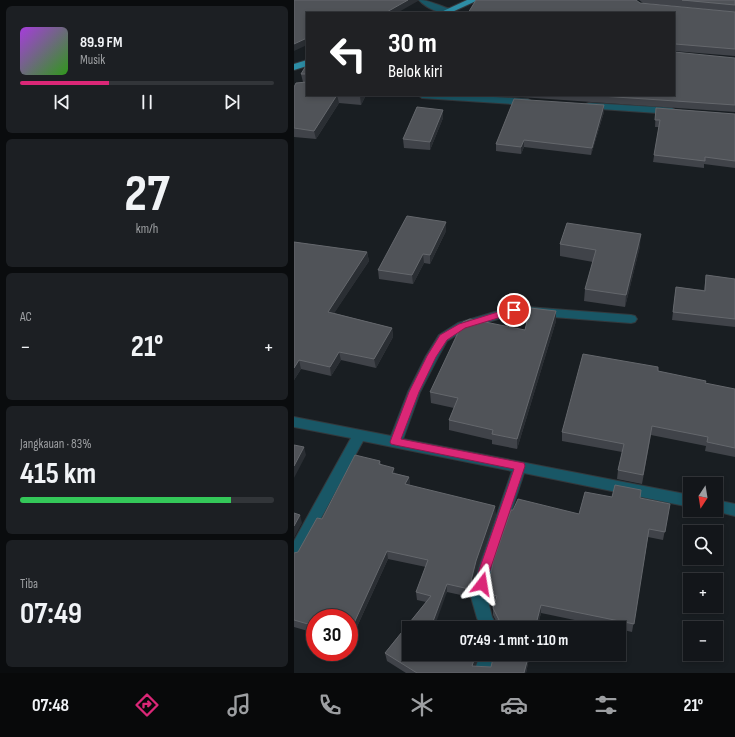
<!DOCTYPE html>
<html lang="id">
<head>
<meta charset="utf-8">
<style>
  :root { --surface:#13161a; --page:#1c1f23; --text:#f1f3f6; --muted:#9d9fa2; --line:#323539; --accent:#db2777 }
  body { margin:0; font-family:"Sofia Sans Condensed",sans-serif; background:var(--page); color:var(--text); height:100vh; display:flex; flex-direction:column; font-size:15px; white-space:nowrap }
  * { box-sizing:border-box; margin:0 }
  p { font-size:13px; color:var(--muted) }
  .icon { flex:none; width:22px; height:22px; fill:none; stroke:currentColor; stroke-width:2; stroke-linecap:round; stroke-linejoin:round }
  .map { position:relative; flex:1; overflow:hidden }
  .sheet { display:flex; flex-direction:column; gap:6px; padding:6px; background:#0a0c0e; width:294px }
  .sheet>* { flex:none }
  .top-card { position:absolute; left:12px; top:12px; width:369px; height:84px; border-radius:0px; box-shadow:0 2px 6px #0003,0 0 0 1px var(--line); background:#202124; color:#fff; overflow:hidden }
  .needle { width:26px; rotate:192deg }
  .tools { position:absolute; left:389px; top:477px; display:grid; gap:8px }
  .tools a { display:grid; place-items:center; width:40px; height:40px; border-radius:0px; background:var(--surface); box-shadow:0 2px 6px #0003,0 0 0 1px var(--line); font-size:20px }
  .speed { position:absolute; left:12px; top:609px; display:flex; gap:8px; font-size:20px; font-weight:700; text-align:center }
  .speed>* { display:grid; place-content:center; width:52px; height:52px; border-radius:50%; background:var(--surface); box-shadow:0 2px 6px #0003,0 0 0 1px var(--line); line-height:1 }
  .speed .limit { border:6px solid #d22; background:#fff; color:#111 }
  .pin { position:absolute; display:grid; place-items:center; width:34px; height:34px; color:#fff; margin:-17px; border:2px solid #fff; border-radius:50%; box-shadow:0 1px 4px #0007 }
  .me { position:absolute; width:44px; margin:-22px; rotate:14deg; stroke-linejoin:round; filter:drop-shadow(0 0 3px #0008) }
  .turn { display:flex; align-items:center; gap:14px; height:84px; padding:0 16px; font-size:18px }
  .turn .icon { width:52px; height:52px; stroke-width:2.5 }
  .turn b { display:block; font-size:28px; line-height:34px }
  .big { font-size:30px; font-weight:700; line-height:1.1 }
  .sheet .card { flex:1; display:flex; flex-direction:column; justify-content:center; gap:6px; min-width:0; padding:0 14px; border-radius:6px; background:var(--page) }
  .sheet .dial { align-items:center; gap:0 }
  .dial b { font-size:52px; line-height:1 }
  .song { display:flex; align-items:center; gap:12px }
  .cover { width:48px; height:48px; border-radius:6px; background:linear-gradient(135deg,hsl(280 70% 55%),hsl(110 70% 35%)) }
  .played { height:4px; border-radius:2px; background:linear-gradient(90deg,var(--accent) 35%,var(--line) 35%) }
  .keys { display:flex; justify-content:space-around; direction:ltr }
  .heat { display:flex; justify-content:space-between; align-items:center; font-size:22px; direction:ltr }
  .charge { height:6px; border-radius:3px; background:linear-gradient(90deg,#34c759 83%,var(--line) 0) }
  .trip { position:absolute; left:108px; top:621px; width:224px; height:40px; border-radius:0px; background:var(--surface); box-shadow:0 2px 6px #0003,0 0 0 1px var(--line); font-weight:700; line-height:40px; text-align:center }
  .menu { display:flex; height:64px; justify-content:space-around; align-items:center; background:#08090a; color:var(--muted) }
  .menu .icon { width:28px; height:28px }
  .menu .on { color:var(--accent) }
  .menu b { font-size:18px; color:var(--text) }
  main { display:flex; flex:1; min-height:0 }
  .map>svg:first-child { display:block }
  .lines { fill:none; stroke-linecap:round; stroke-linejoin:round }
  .lane-casing { stroke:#33383c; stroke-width:2 }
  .street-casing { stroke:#33383c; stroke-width:2 }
  .primary-casing { stroke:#33383c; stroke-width:2 }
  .lane { fill:#195766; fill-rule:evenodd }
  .street { fill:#195766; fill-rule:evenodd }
  .primary { fill:#2d8da5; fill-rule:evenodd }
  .wall { fill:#404349 }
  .shaded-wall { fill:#2a2e33 }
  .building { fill:#505358; stroke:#64676c }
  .route { fill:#db2777; stroke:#8e194d }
</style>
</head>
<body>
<main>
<section class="sheet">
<div class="card">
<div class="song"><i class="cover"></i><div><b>89.9 FM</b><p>Musik</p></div></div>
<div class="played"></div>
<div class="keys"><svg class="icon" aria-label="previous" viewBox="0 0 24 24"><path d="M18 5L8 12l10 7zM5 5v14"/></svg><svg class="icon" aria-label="pause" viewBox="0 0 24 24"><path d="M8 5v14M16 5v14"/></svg><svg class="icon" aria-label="next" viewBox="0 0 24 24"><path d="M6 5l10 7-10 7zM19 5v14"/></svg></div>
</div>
<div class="card dial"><b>27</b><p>km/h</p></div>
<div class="card"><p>AC</p>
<div class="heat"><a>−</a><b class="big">21°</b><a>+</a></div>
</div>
<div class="card"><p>Jangkauan · 83%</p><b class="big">415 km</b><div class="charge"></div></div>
<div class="card"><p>Tiba</p><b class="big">07:49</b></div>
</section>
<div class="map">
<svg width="441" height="673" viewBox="0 0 441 673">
  <rect width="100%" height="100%" fill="#191e22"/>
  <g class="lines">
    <g class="lane-casing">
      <path id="lane" d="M125 0C136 0 145 6 156 9L157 11C149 17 131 7 125 0Z"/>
    </g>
    <g class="street-casing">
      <g id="street">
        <polygon points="124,95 169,95 234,99 239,102 234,105 128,98"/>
        <polygon points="295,103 378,108 383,111 378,114 292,108 290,106 292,104"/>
        <polygon points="220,306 337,315 341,316 343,319 341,322 337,323 220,314 172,329 153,341 144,357 126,392 109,439 396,495 396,507 230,473 198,570 193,597 198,617 204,628 188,628 183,618 177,597 184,570 218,471 69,441 5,559 0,561 0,541 57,438 0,427 0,417 97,436 114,392 132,356 145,335 164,323"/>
        <polygon points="422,500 441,504 441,516 417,510 422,510"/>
        <polygon points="186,654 202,654 196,673 180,673"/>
      </g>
    </g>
    <g class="primary-casing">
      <g id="primary">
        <polygon points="173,0 184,0 156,13 145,13"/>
        <polygon points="13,60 13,66 0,70 0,64"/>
      </g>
    </g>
    <use href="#lane" class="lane"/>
    <use href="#street" class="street"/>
    <use href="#primary" class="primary"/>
  </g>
  <g class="wall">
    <polygon points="345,0 441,0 441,12 349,3"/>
    <polygon points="346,3 441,12 441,56 380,51"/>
    <polygon points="441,58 441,112 226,97 226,95 380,95"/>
    <polygon points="13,64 13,95 72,95 67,105 45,103 22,139 0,137 0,87 9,82 7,74"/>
    <polygon points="310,105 310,112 297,155 230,147 227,154 202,151 202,144"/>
    <polygon points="362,108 441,114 441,168 410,164 410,168 359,162 365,127 361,127"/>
    <polygon points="149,110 149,118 136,150 110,148 109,139"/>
    <polygon points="152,231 136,264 130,263 119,284 85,279 84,270"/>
    <polygon points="0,242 73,252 75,261 40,313 98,328 99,337 82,368 47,360 37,376 7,369 0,380"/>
    <polygon points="266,244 346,246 331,307 290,301 291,289 299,262 266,256"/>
    <polygon points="412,275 441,279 441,327 378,320 382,287 410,290"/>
    <polygon points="262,311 262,321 223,449 198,444 198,440 155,430 155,420 160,408 137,403 136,392 231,330"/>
    <polygon points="364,371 411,383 441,389 441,457 411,451 412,446 357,435 348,484 323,479 324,470 328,452 268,441 268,432"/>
    <polygon points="86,461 87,465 101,473 115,477 116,486 202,514 183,570 176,597 153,592 115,654 185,654 181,666 197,667 200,654 236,654 232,673 112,673 93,661 91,653 132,602 123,600 122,592 132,567 94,559 56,642 55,642 55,618 21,618 21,633 0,627 0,553 4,552 28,519"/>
    <polygon points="318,497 346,498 376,504 369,540 354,537 338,632 325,629 325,628 319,628 247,613 243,628 192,628 202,621 199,615 199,608 201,603 196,602 195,597 194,589 219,510 285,514"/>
  </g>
  <g class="shaded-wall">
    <polygon points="114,0 124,0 124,1 103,13 91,13"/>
    <polygon points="13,38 13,45 0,51 0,44"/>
    <polygon points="43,95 45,103 22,139 20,131"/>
    <polygon points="67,95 72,95 67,105 66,96"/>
    <polygon points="310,105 310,112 297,155 298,148"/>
    <polygon points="149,110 149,118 136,150 136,142"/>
    <polygon points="230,140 230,147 227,154 227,147"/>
    <polygon points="152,222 152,231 136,264 136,255"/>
    <polygon points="347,234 346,246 331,307 332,295"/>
    <polygon points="73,252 75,261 35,321 34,312"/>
    <polygon points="129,254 130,263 119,284 118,275"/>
    <polygon points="262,311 262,321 223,449 223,439"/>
    <polygon points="98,328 99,337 82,368 80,359"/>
    <polygon points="45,352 47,360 37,376 36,367"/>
    <polygon points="5,360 7,369 0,380 0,368"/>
    <polygon points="10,447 12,455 0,478 0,466"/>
    <polygon points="100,468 101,476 98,473"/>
    <polygon points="115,477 116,485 112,493 111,484"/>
    <polygon points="201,506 202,514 183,570 176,597 175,589 182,561"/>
    <polygon points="6,515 8,523 0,538 0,526"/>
    <polygon points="93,551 94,559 56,642 55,634"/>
    <polygon points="153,584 153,592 140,628 138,624"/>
    <polygon points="247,605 247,613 243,628 241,628"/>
    <polygon points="182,654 185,654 179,673 178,666"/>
    <polygon points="235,654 236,654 232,673 230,673"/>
  </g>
  <g class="building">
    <polygon points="0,0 114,0 91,13 85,13 82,12 80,13 13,13 13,38 0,44"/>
    <polygon points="182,0 342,0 346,3 441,12 441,49 381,44 380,45 380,13 174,13"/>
    <polygon points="388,0 441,0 441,5"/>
    <polygon points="380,52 441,58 441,105 292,95 380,95"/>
    <polygon points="13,64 13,95 43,95 20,131 0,128 0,87 2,83 13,82 13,74 7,74"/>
    <polygon points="52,95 67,95 66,96"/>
    <polygon points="220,99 310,105 298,148 230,140 227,147 202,144"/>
    <polygon points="123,107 149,110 136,142 109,139"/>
    <polygon points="362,108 441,114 441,161 411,157 411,161 360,155 366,120 361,120"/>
    <polygon points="113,216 152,222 136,255 129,254 118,275 84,270"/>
    <polygon points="273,223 347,234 332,295 291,289 302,250 266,244"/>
    <polygon points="0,242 73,252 34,312 98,328 80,359 45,352 36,367 5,360 0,368"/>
    <polygon points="412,275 441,279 441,319 379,312 382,287 411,291"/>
    <polygon points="236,308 262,311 223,439 198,434 199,430 155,420 164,398 136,392 169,322 176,319 231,330"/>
    <polygon points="289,354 364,367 364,371 412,381 411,383 441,389 441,448 413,442 414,437 358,426 349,475 324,470 330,444 268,432"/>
    <polygon points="0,445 10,447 0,466"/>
    <polygon points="61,455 86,461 85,464 100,468 98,473 115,477 111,484 201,506 182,561 175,589 153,584 138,624 157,628 115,628 115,654 182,654 178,666 197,667 200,654 235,654 230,673 123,673 91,653 137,596 122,592 134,560 93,551 55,634 55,618 21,618 21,626 0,620 0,553 4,552 23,518 28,519"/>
    <polygon points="321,485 347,490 346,498 376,504 371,532 355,529 340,624 247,605 241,628 192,628 194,622 205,620 199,608 203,596 196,594 194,589 199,562 217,510 219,510 224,499 285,514 291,492 318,497"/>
    <polygon points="0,513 6,515 0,526"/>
  </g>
  <polygon class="route" points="220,307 225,310 224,312 171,328 153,340 142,357 125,392 107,439 230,463 231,466 196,570 192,587 188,588 184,587 182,584 185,570 220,469 101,445 97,444 96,442 115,392 133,356 146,335 165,324"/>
</svg>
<div class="tools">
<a><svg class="needle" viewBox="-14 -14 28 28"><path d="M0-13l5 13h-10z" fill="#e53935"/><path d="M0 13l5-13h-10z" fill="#9d9fa2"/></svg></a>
<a><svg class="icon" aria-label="search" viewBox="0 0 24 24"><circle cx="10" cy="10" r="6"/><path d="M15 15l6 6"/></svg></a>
<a>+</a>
<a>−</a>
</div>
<div class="speed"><div class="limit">30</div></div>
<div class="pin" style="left:220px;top:310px;background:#d93025"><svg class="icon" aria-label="arrive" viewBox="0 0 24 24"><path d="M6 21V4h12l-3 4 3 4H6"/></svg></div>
<svg class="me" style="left:188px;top:584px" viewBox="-20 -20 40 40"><path d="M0-17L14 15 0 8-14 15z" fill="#db2777" stroke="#fff" stroke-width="4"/></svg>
<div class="trip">07:49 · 1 mnt · 110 m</div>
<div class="top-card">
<div class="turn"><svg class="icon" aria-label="left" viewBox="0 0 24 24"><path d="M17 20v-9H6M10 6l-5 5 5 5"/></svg><div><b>30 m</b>Belok kiri</div></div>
</div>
</div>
</main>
<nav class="menu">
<b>07:48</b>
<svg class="icon on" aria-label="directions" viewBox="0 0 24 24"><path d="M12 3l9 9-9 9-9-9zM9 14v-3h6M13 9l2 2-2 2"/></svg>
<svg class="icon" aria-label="music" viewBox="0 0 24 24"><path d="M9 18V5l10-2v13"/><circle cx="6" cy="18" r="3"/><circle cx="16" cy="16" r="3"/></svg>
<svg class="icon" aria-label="phone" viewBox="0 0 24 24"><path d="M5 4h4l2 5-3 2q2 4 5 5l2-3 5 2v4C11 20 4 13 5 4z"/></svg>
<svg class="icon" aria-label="climate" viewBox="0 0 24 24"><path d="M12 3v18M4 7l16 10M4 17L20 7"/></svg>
<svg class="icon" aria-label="car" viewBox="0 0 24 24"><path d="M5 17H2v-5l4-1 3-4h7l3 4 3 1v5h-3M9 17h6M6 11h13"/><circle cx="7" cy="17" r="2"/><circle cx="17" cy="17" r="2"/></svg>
<svg class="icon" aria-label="filters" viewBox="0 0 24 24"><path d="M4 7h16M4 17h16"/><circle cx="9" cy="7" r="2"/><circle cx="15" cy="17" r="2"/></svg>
<b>21°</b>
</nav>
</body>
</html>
